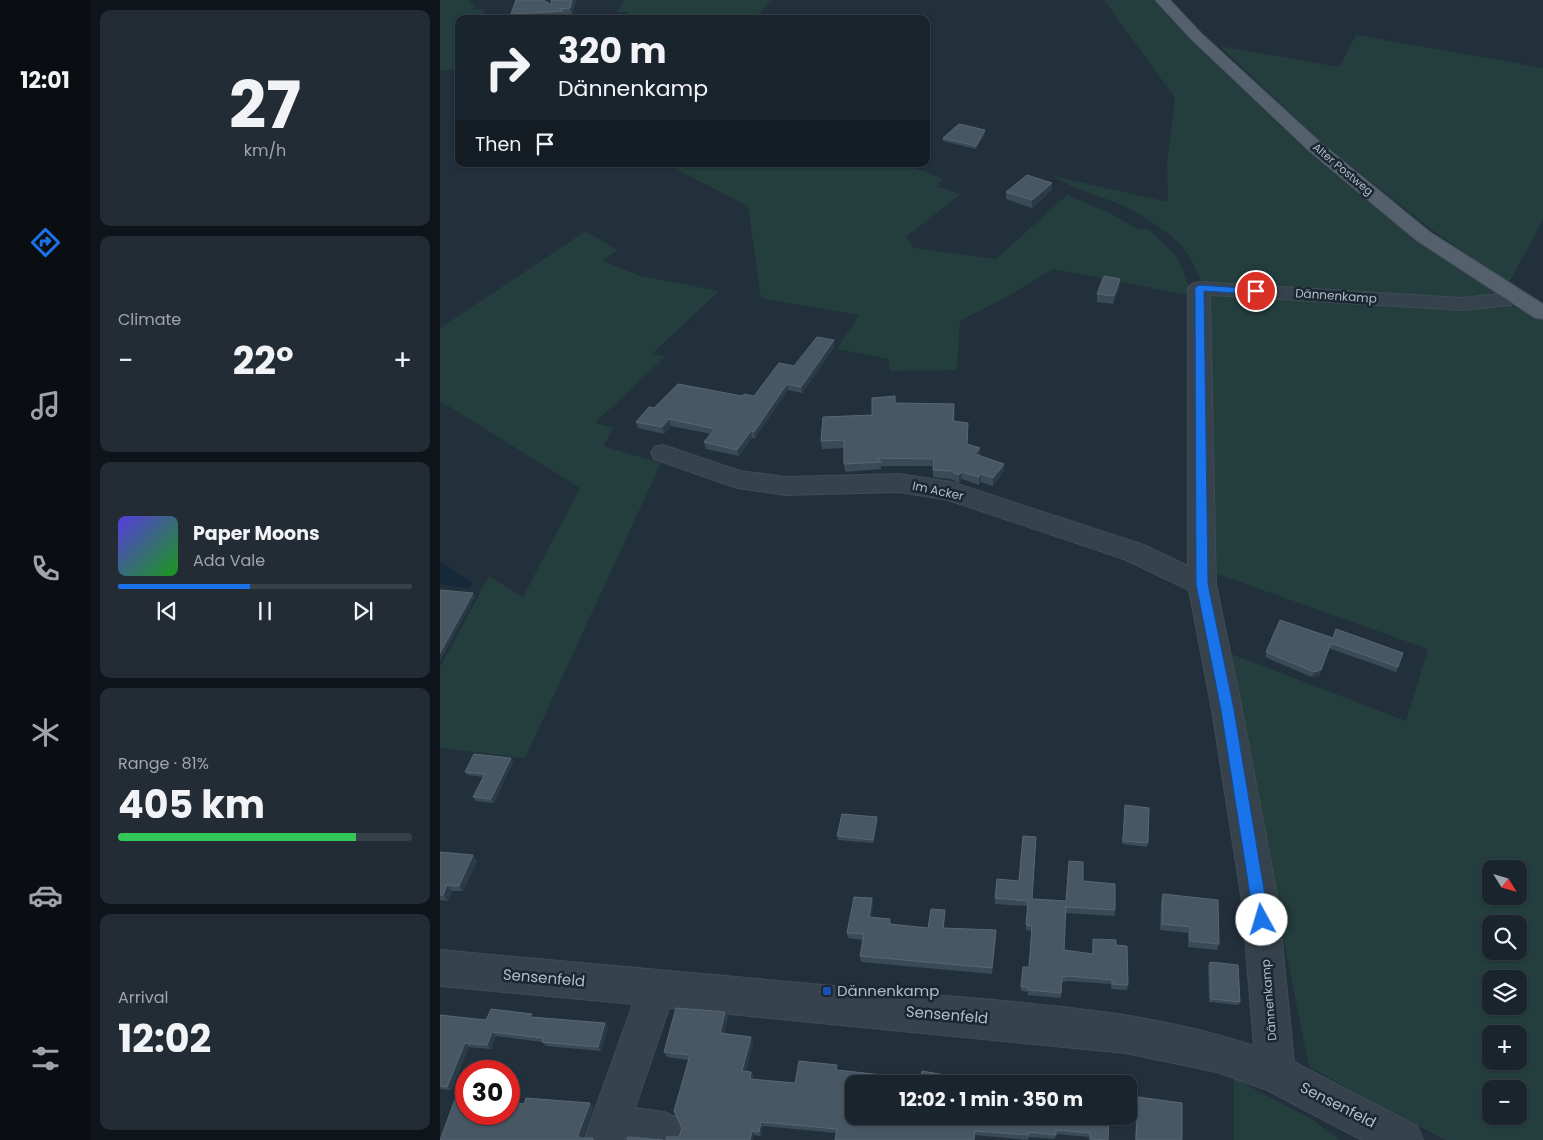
<!DOCTYPE html>
<html lang="en">
<head>
<meta charset="utf-8">
<style>
  :root { --surface:#1a242d; --page:#232c35; --text:#f1f3f6; --muted:#9fa4aa; --line:#384149; --accent:#1a73e8 }
  body { margin:0; font-family:Poppins,sans-serif; background:var(--page); color:var(--text); height:100vh; display:flex; flex-direction:column; font-size:19px; white-space:nowrap }
  * { box-sizing:border-box; margin:0 }
  p { font-size:16px; color:var(--muted) }
  .icon { flex:none; width:28px; height:28px; fill:none; stroke:currentColor; stroke-width:2; stroke-linecap:round; stroke-linejoin:round }
  .map { position:relative; flex:1; overflow:hidden }
  .details { display:flex; flex-direction:column; gap:10px; padding:10px; background:#0e1419; width:350px }
  .details>* { flex:none }
  .hud { position:absolute; left:15px; top:15px; width:475px; height:152px; border-radius:10px; box-shadow:0 1px 4px #0004,0 0 0 1px var(--line); background:#1a242d; color:var(--text); overflow:hidden }
  .needle { width:32px; rotate:127deg }
  .buttons { position:absolute; left:1042px; top:860px; display:grid; gap:10px }
  .buttons a { display:grid; place-items:center; width:45px; height:45px; border-radius:10px; background:var(--surface); box-shadow:0 1px 4px #0004,0 0 0 1px var(--line); font-size:25px }
  .speed { position:absolute; left:15px; top:1060px; display:flex; gap:10px; font-size:25px; font-weight:700; text-align:center }
  .speed>* { display:grid; place-content:center; width:65px; height:65px; border-radius:50%; background:var(--surface); box-shadow:0 1px 4px #0004,0 0 0 1px var(--line); line-height:1 }
  .speed .limit { border:8px solid #d22; background:#fff; color:#111 }
  .pin { position:absolute; display:grid; place-items:center; width:42px; height:42px; color:#fff; margin:-21px; border:2px solid #fff; border-radius:50%; box-shadow:0 1px 5px #0007 }
  .me { position:absolute; width:55px; margin:-28px; rotate:354deg; stroke-linejoin:round; filter:drop-shadow(0 0 4px #0008) }
  .turn { display:flex; align-items:center; gap:18px; height:105px; padding:0 20px; font-size:22px }
  .turn .icon { width:65px; height:65px; stroke-width:2.5 }
  .turn b { display:block; font-size:35px; line-height:42px }
  .then { display:flex; align-items:center; height:48px; padding:0 20px; background:#0003; gap:10px; font-size:19px }
  .big { font-size:38px; font-weight:700; line-height:1.1 }
  .details .widget { flex:1; display:flex; flex-direction:column; justify-content:center; gap:8px; min-width:0; padding:0 18px; border-radius:10px; background:var(--page) }
  .details .dial { align-items:center; gap:0 }
  .dial b { font-size:65px; line-height:1 }
  .song { display:flex; align-items:center; gap:15px }
  .cover { width:60px; height:60px; border-radius:8px; background:linear-gradient(135deg,hsl(250 70% 55%),hsl(120 70% 35%)) }
  .played { height:5px; border-radius:2px; background:linear-gradient(90deg,var(--accent) 45%,var(--line) 45%) }
  .keys { display:flex; justify-content:space-around; direction:ltr }
  .heat { display:flex; justify-content:space-between; align-items:center; font-size:28px; direction:ltr }
  .charge { height:8px; border-radius:4px; background:linear-gradient(90deg,#34c759 81%,var(--line) 0) }
  .trip { position:absolute; left:405px; top:1075px; width:292px; height:50px; border-radius:10px; background:var(--surface); box-shadow:0 1px 4px #0004,0 0 0 1px var(--line); font-weight:700; line-height:50px; text-align:center }
  main { display:flex; flex:1; min-height:0 }
  .menu { display:flex; flex-direction:column; width:90px; justify-content:space-around; align-items:center; background:#0a0e12; color:var(--muted) }
  .menu .icon { width:35px; height:35px }
  .menu .selected { color:var(--accent) }
  .menu b { font-size:22px; color:var(--text) }
  .map>svg:first-child { display:block }
  .green { fill:#243d3d; fill-rule:evenodd }
  .water { fill:#15293a }
  .lines { fill:none; stroke-linecap:round; stroke-linejoin:round }
  .minor-casing { stroke:#3f4b55; stroke-width:2 }
  .major-casing { stroke:#3f4b55; stroke-width:2 }
  .minor { fill:#36424c; fill-rule:evenodd }
  .major { fill:#54616c; fill-rule:evenodd }
  .wall { fill:#3a4b58 }
  .shaded-wall { fill:#2b3b48 }
  .building { fill:#475764; stroke:#576774 }
  .route { fill:#1a73e8; stroke:#114b97 }
  .transit-dot { fill:#1a4fb4; stroke:#1b2731; stroke-width:2 }
  .labels { text-anchor:middle; stroke-width:5; stroke-linejoin:round; paint-order:stroke }
  .far-street-label { font-size:11px; fill:#b1bdc8; stroke:#1b2731 }
  .street-label { font-size:12px; fill:#b1bdc8; stroke:#1b2731 }
  .near-street-label { font-size:15px; fill:#b1bdc8; stroke:#1b2731 }
  .near-poi-label { font-size:15px; fill:#b1bdc8; stroke:#1b2731; text-anchor:start }
</style>
</head>
<body>
<main>
<nav class="menu">
<b>12:01</b>
<svg class="icon selected" aria-label="directions" viewBox="0 0 24 24"><path d="M12 3l9 9-9 9-9-9zM9 14v-3h6M13 9l2 2-2 2"/></svg>
<svg class="icon" aria-label="music" viewBox="0 0 24 24"><path d="M9 18V5l10-2v13"/><circle cx="6" cy="18" r="3"/><circle cx="16" cy="16" r="3"/></svg>
<svg class="icon" aria-label="phone" viewBox="0 0 24 24"><path d="M5 4h4l2 5-3 2q2 4 5 5l2-3 5 2v4C11 20 4 13 5 4z"/></svg>
<svg class="icon" aria-label="climate" viewBox="0 0 24 24"><path d="M12 3v18M4 7l16 10M4 17L20 7"/></svg>
<svg class="icon" aria-label="car" viewBox="0 0 24 24"><path d="M5 17H2v-5l4-1 3-4h7l3 4 3 1v5h-3M9 17h6M6 11h13"/><circle cx="7" cy="17" r="2"/><circle cx="17" cy="17" r="2"/></svg>
<svg class="icon" aria-label="filters" viewBox="0 0 24 24"><path d="M4 7h16M4 17h16"/><circle cx="9" cy="7" r="2"/><circle cx="15" cy="17" r="2"/></svg>
</nav>
<section class="details">
<div class="widget dial"><b>27</b><p>km/h</p></div>
<div class="widget"><p>Climate</p>
<div class="heat"><a>−</a><b class="big">22°</b><a>+</a></div>
</div>
<div class="widget">
<div class="song"><i class="cover"></i><div><b>Paper Moons</b><p>Ada Vale</p></div></div>
<div class="played"></div>
<div class="keys"><svg class="icon" aria-label="previous" viewBox="0 0 24 24"><path d="M18 5L8 12l10 7zM5 5v14"/></svg><svg class="icon" aria-label="pause" viewBox="0 0 24 24"><path d="M8 5v14M16 5v14"/></svg><svg class="icon" aria-label="next" viewBox="0 0 24 24"><path d="M6 5l10 7-10 7zM19 5v14"/></svg></div>
</div>
<div class="widget"><p>Range · 81%</p><b class="big">405 km</b><div class="charge"></div></div>
<div class="widget"><p>Arrival</p><b class="big">12:02</b></div>
</section>
<div class="map">
<svg width="1103" height="1140" viewBox="0 0 1103 1140">
  <rect width="100%" height="100%" fill="#22303c"/>
  <g class="green">
    <polygon points="0,0 28,0 34,6 33,10 44,9 43,19 19,19 19,69 0,71"/>
    <polygon points="185,0 331,0 314,19 184,19 188,12 176,12"/>
    <path d="M664 0H713L748 38 861 145 962 229 1053 292 1041 301 766 284C756 278 755 263 748 254 739 241 724 230 710 221 680 199 643 195 612 176L728 202 727 164 735 98Z"/>
    <polygon points="916,35 1103,68 1103,220 1069,283 992,230 880,141 780,46 899,67"/>
    <polygon points="226,164 464,164 504,179 496,186 521,194 466,237 474,248 556,259 627,195 672,214 697,229 709,230 737,256 753,296 613,269 563,299 520,321 517,370 450,371 448,359 397,349 419,315 321,298 308,206"/>
    <polygon points="146,231 177,250 163,261 200,276 279,291 213,353 225,357 155,423 174,428 163,446 221,463 85,758 0,748 0,667 49,576 83,597 140,488 0,401 0,328"/>
    <path d="M768 292 1025 307 1069 305 1083 309 1103 321V1140H1005L869 1067 786 652 966 721 988 649 777 574ZM1051 869H1079V896H1051ZM1051 924H1079V951H1051ZM1051 979H1079V1006H1051ZM1051 1034H1079V1061H1051ZM1051 1089H1079V1116H1051Z"/>
    <polygon points="794,1078 873,1120 900,1140 794,1140"/>
  </g>
  <polygon class="water" points="0,562 32,582 31,586 27,588 0,584"/>
  <g class="lines">
    <g class="minor-casing">
      <path id="minor" d="M759 282 1023 298 1058 294 1073 288 1080 290 1084 294 1071 305 1023 310 770 295 776 584 802 710 838 901 854 1062 977 1126 983 1140H922L827 1090 777 1072 685 1053 229 1008 195 1108 224 1112 238 1118 244 1132 241 1140H144L193 1004 0 986V950C153 964 307 978 460 992 579 1003 701 1008 814 1046L802 901 772 710 749 590 684 559 508 500 459 492 346 495 297 488 214 459 211 453 214 447 223 445 300 471 346 477 459 474 511 482 704 545 748 566V288L752 284Z"/>
    </g>
    <g class="major-casing">
      <polygon id="major" points="715,0 730,0 761,33 880,142 990,232 1103,304 1103,319 1095,318 976,240 868,150 751,39"/>
    </g>
    <use href="#minor" class="minor"/>
    <use href="#major" class="major"/>
  </g>
  <g class="wall">
    <polygon points="111,0 136,0 132,14 124,15 125,17 100,19 72,19 71,14 112,5"/>
    <polygon points="545,130 545,133 536,149 503,141 503,138"/>
    <polygon points="612,183 612,190 592,208 566,199 566,192"/>
    <polygon points="680,279 680,286 673,304 657,302 657,294"/>
    <polygon points="395,346 362,393 348,390 315,438 312,438 299,456 266,449 264,442 271,434 231,426 224,434 198,428 196,422 214,408 302,396 314,396 354,366"/>
    <polygon points="456,403 515,411 514,421 528,423 527,444 540,456 564,471 553,486 541,482 539,485 522,479 519,483 511,479 493,477 493,466 441,466 441,469 405,472 404,464 404,448 382,449 381,441"/>
    <polygon points="840,620 958,667 956,672 889,648 879,675 872,677 825,657"/>
    <polygon points="71,758 73,762 54,803 36,801 33,797 43,777 28,775 25,772"/>
    <polygon points="685,805 708,843 707,847 682,844"/>
    <polygon points="438,821 433,843 398,840 397,836"/>
    <polygon points="0,852 37,861 23,891 12,891 8,901 0,900"/>
    <polygon points="643,881 675,910 674,916 625,913 624,950 652,954 653,939 676,945 688,985 687,990 671,989 671,984 628,981 622,982 621,998 587,995 588,992 581,991 583,967 589,967 592,931 586,930 587,906 555,904 555,898 592,899 626,901"/>
    <polygon points="723,894 779,944 777,950 748,947 748,933 720,930 721,900"/>
    <polygon points="432,898 433,904 431,917 450,919 451,924 488,928 505,916 504,928 556,936 552,974 421,962 420,956 423,940 408,938 407,933"/>
    <polygon points="770,962 800,1002 798,1005 769,1002 768,965"/>
    <polygon points="285,1012 288,1018 284,1034 313,1042 306,1072 311,1072 314,1077 313,1080 355,1083 399,1070 452,1076 452,1084 414,1084 414,1116 669,1116 668,1140 649,1140 649,1137 616,1134 615,1139 589,1137 588,1140 535,1135 534,1140 395,1140 396,1133 323,1126 321,1136 314,1135 239,1137 242,1128 248,1060 227,1057 224,1052"/>
    <polygon points="0,1015 46,1020 95,1017 165,1023 168,1027 161,1051 106,1046 102,1042 56,1036 51,1049 29,1047 11,1090 0,1089"/>
    <polygon points="698,1097 742,1140 695,1140 697,1100"/>
  </g>
  <g class="shaded-wall">
    <polygon points="132,0 136,0 132,14 130,8"/>
    <polygon points="545,130 545,133 536,149 536,146"/>
    <polygon points="612,183 612,190 592,208 592,200"/>
    <polygon points="680,279 680,286 673,304 674,296"/>
    <polygon points="394,340 395,346 362,393 361,387"/>
    <polygon points="347,384 348,390 315,438 314,432"/>
    <polygon points="229,419 231,426 224,434 222,427"/>
    <polygon points="311,431 312,438 299,456 297,450"/>
    <polygon points="540,448 540,456 535,454"/>
    <polygon points="564,464 564,471 553,486 553,478"/>
    <polygon points="522,472 522,479 519,483 519,475"/>
    <polygon points="541,474 541,482 539,485 539,477"/>
    <polygon points="33,593 35,597 0,661 0,653"/>
    <polygon points="881,670 879,675 872,677 874,672"/>
    <polygon points="71,758 73,762 54,803 51,799"/>
    <polygon points="437,817 438,821 433,843 433,840"/>
    <polygon points="33,855 37,861 23,891 19,886"/>
    <polygon points="7,885 12,891 8,901 3,895"/>
    <polygon points="432,898 433,904 430,923 429,917"/>
    <polygon points="505,910 505,916 503,934 503,928"/>
    <polygon points="285,1012 288,1018 283,1039 280,1033"/>
    <polygon points="165,1023 168,1027 161,1051 158,1047"/>
    <polygon points="52,1032 56,1036 51,1049 47,1045"/>
    <polygon points="311,1037 313,1042 305,1076 302,1071"/>
    <polygon points="25,1043 29,1047 11,1090 7,1087"/>
    <polygon points="311,1072 314,1077 312,1084 310,1079"/>
    <polygon points="150,1103 154,1107 142,1140 138,1135"/>
    <polygon points="321,1122 323,1126 321,1136 319,1132"/>
    <polygon points="312,1131 314,1135 313,1140 310,1140"/>
  </g>
  <g class="building">
    <polygon points="76,0 103,0 112,5 111,0 132,0 130,8 119,9 123,11 71,14"/>
    <polygon points="519,124 545,130 536,146 503,138"/>
    <polygon points="587,175 612,183 592,200 566,192"/>
    <polygon points="664,276 680,279 674,296 657,294"/>
    <polygon points="377,337 394,340 361,387 347,384 314,432 311,431 297,450 264,442 275,429 229,419 222,427 196,422 209,407 214,408 238,384 302,396 304,394 314,396 339,363 354,366"/>
    <polygon points="455,396 455,403 514,404 513,421 528,423 527,444 540,448 535,454 564,464 553,478 541,474 539,477 522,472 519,475 511,471 493,470 494,459 437,458 441,462 404,464 404,440 381,441 383,417 432,415 432,398"/>
    <polygon points="0,590 33,593 0,653"/>
    <polygon points="840,620 893,638 896,629 963,653 958,667 891,643 881,670 874,672 826,652"/>
    <polygon points="34,754 71,758 51,799 33,797 45,774 25,772"/>
    <polygon points="685,805 709,808 708,843 683,841"/>
    <polygon points="402,814 437,817 433,840 397,836"/>
    <polygon points="583,836 596,837 592,899 626,901 629,861 643,862 643,881 675,884 675,910 626,907 626,905 624,950 653,954 653,939 676,940 676,945 687,946 688,985 672,984 672,980 628,976 622,977 621,993 588,990 588,987 581,987 583,967 589,967 592,926 586,925 588,901 555,898 557,879 579,881"/>
    <polygon points="0,852 33,855 19,886 7,885 3,895 0,895"/>
    <polygon points="723,894 778,900 779,944 750,941 750,927 722,924"/>
    <polygon points="414,897 432,898 429,917 450,919 449,924 488,928 491,909 505,910 503,928 556,930 552,968 420,956 424,934 407,933"/>
    <polygon points="770,962 798,965 800,1002 771,999"/>
    <polygon points="236,1008 285,1012 280,1033 311,1037 302,1071 311,1072 310,1079 355,1083 359,1061 397,1065 396,1070 452,1076 451,1084 414,1084 414,1116 669,1116 668,1140 650,1139 650,1133 616,1130 616,1135 589,1132 589,1135 535,1131 534,1140 395,1140 397,1129 321,1122 319,1132 312,1131 310,1140 226,1140 227,1137 239,1137 242,1128 234,1111 250,1055 224,1052"/>
    <polygon points="51,1009 92,1014 90,1017 165,1023 158,1047 102,1042 103,1038 52,1032 47,1045 25,1043 7,1087 0,1086 0,1015 46,1020"/>
    <polygon points="482,1071 527,1079 526,1084 480,1084"/>
    <polygon points="553,1077 561,1078 563,1082 589,1084 546,1084"/>
    <polygon points="592,1082 613,1084 592,1084"/>
    <polygon points="16,1097 26,1098 26,1114 69,1114 69,1102 84,1104 86,1098 150,1103 138,1135 140,1138 153,1138 153,1140 0,1140"/>
    <polygon points="698,1097 742,1103 742,1140 696,1140"/>
    <polygon points="188,1137 223,1140 187,1140"/>
  </g>
  <polygon class="route" points="759,285 816,289 820,291 816,294 764,291 768,584 794,710 829,920 827,925 822,927 816,925 814,920 781,710 756,584 755,288"/>
  <rect class="transit-dot" x="382" y="986" width="10" height="10" rx="2.5"/>
  <g class="labels">
    <g class="far-street-label">
      <text transform="translate(903 169) rotate(40)" y="4">Alter Postweg</text>
    </g>
    <g class="street-label">
      <text transform="translate(896 296) rotate(4)" y="4">Dännenkamp</text>
      <text transform="translate(498 491) rotate(12)" y="4">Im Acker</text>
      <text transform="translate(829 1000) rotate(-95)" y="4">Dännenkamp</text>
    </g>
    <g class="near-street-label">
      <text transform="translate(104 978) rotate(5)" y="5">Sensenfeld</text>
      <text transform="translate(507 1015) rotate(5)" y="5">Sensenfeld</text>
      <text transform="translate(898 1105) rotate(27)" y="5">Sensenfeld</text>
    </g>
    <g class="near-poi-label">
      <text x="397" y="996">Dännenkamp</text>
    </g>
  </g>
</svg>
<div class="buttons">
<a><svg class="needle" viewBox="-14 -14 28 28"><path d="M0-13l5 13h-10z" fill="#e53935"/><path d="M0 13l5-13h-10z" fill="#9fa4aa"/></svg></a>
<a><svg class="icon" aria-label="search" viewBox="0 0 24 24"><circle cx="10" cy="10" r="6"/><path d="M15 15l6 6"/></svg></a>
<a><svg class="icon" aria-label="layers" viewBox="0 0 24 24"><path d="M12 4l9 5-9 5-9-5zM3 14l9 5 9-5"/></svg></a>
<a>+</a>
<a>−</a>
</div>
<div class="speed"><div class="limit">30</div></div>
<div class="pin" style="left:816px;top:291px;background:#d93025"><svg class="icon" aria-label="arrive" viewBox="0 0 24 24"><path d="M6 21V4h12l-3 4 3 4H6"/></svg></div>
<svg class="me" style="left:822px;top:920px" viewBox="-20 -20 40 40"><circle r="19" fill="#fff"/><path d="M0-13L10 11 0 6-10 11z" fill="#1a73e8"/></svg>
<div class="trip">12:02 · 1 min · 350 m</div>
<div class="hud">
<div class="turn"><svg class="icon" aria-label="right" viewBox="0 0 24 24"><path d="M7 20v-9h11M14 6l5 5-5 5"/></svg><div><b>320 m</b>Dännenkamp</div></div>
<div class="then">Then<svg class="icon" aria-label="arrive" viewBox="0 0 24 24"><path d="M6 21V4h12l-3 4 3 4H6"/></svg></div>
</div>
</div>
</main>
</body>
</html>
